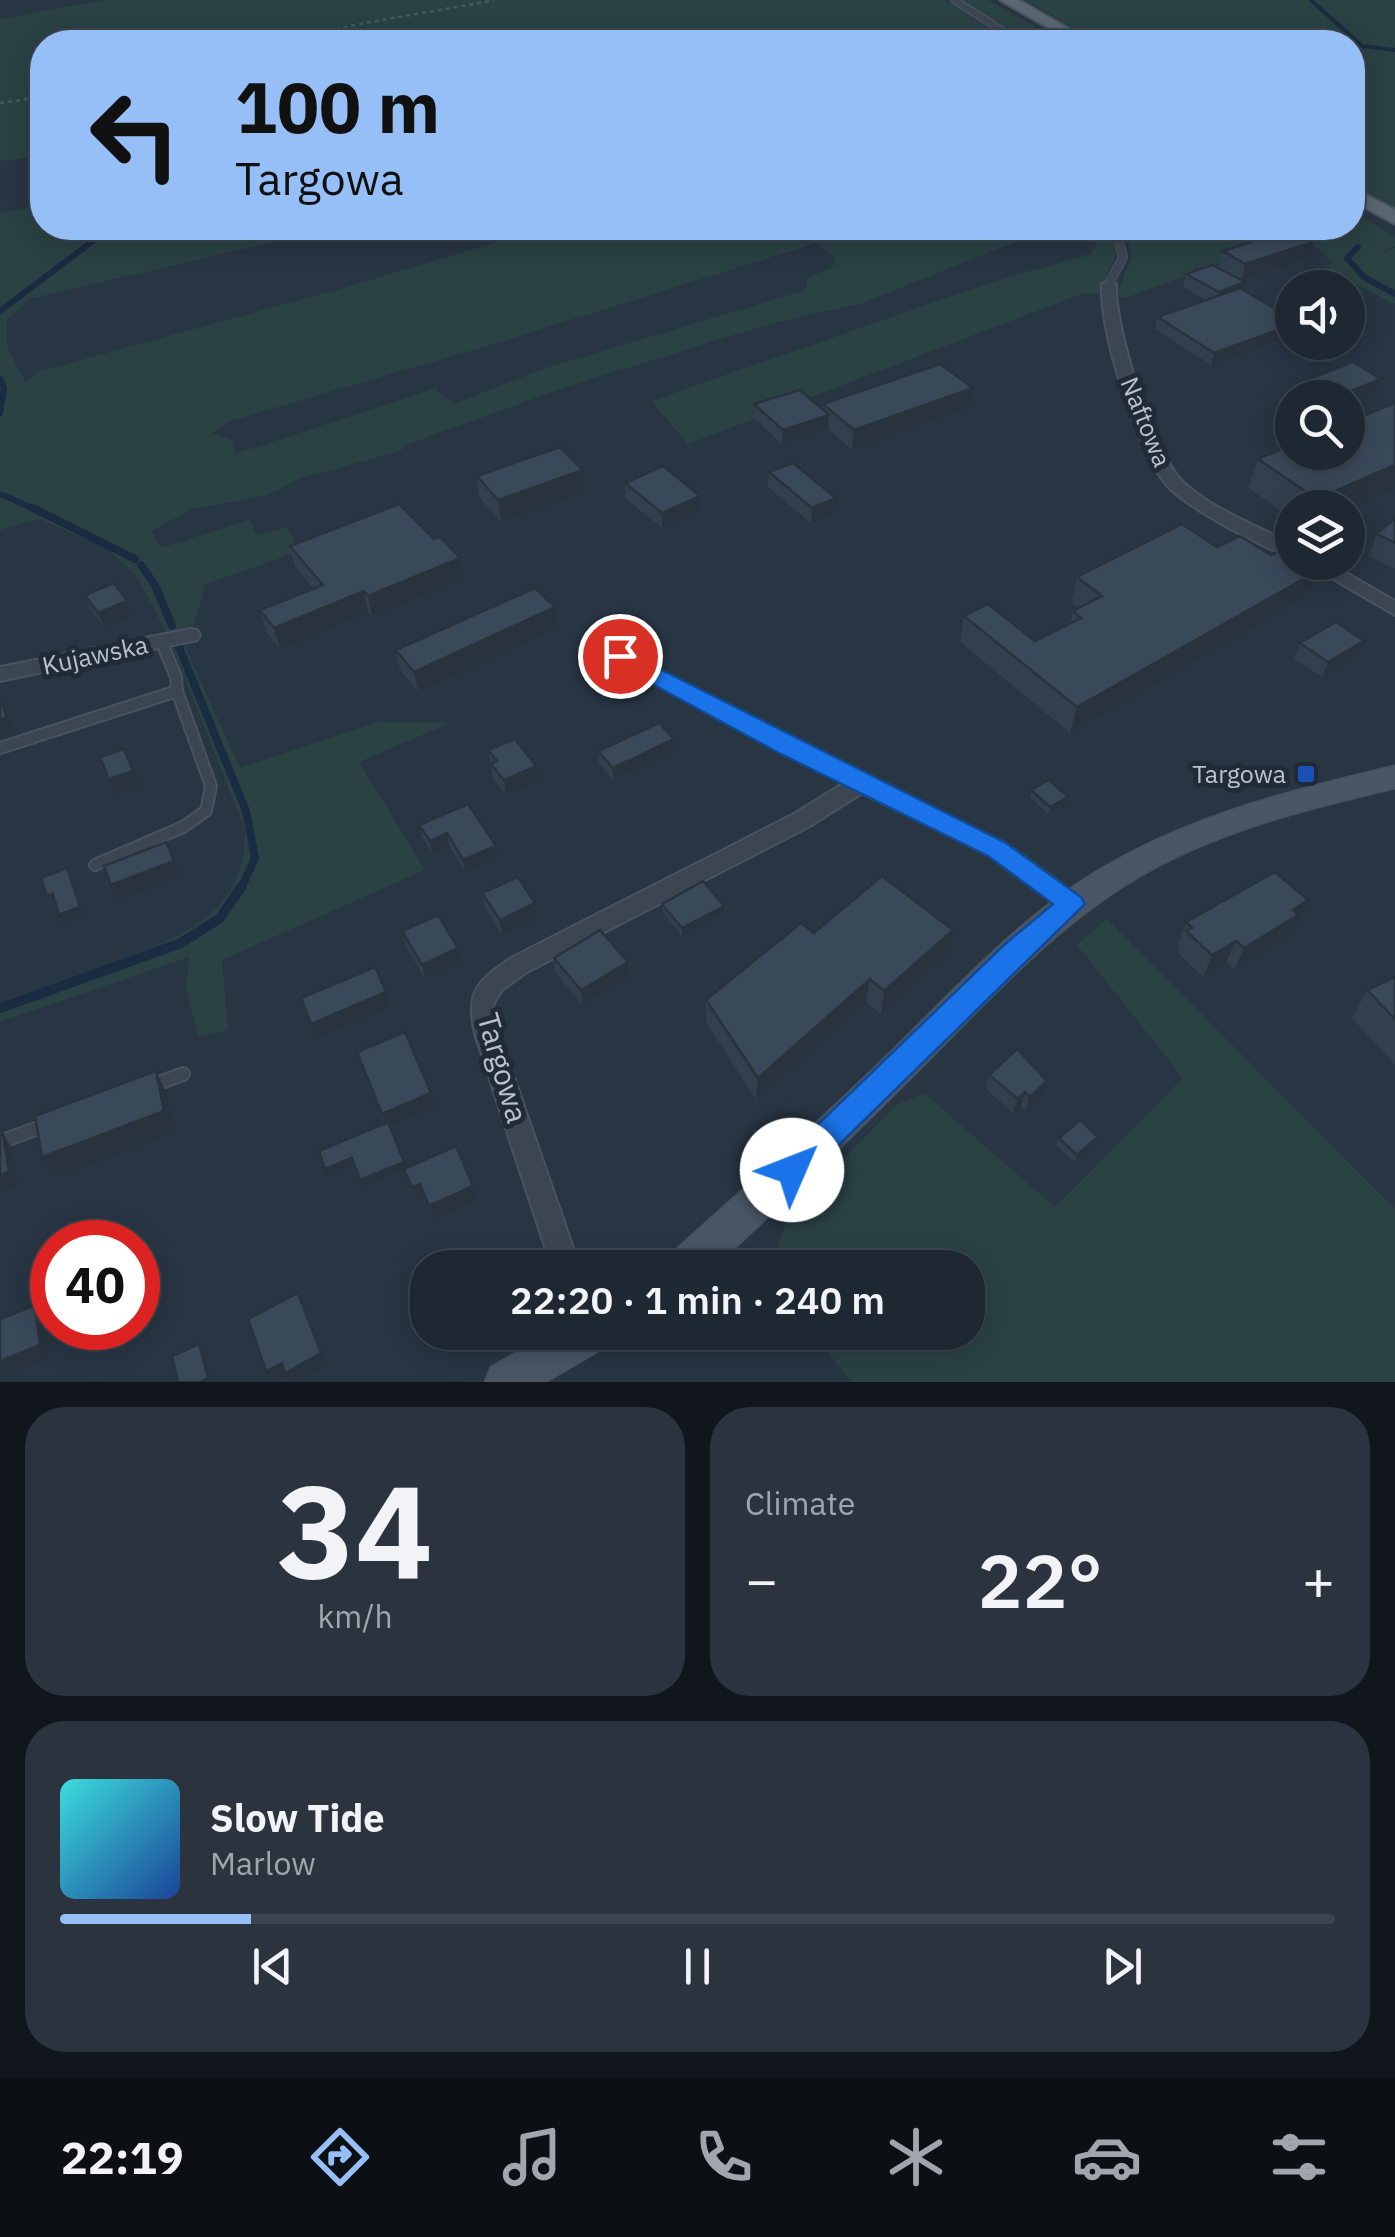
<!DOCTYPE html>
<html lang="en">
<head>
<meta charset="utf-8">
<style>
  :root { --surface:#1e2832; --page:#2b343e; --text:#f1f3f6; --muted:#a1a6ac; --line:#3c444d; --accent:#95bff6 }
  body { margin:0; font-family:"IBM Plex Sans",sans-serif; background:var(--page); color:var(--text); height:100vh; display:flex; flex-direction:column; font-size:38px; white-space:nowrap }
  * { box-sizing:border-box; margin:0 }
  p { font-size:32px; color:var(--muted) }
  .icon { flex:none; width:55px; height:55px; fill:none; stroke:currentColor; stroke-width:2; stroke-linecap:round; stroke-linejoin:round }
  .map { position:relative; height:1382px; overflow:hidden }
  .sheet { display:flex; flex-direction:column; gap:25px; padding:25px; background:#10161c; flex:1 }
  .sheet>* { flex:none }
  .guide { position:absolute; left:30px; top:30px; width:1335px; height:210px; border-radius:40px; box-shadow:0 5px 25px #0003,0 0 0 2px var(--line); background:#95bff6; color:#111; overflow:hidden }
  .buttons { position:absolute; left:1275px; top:270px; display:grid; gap:20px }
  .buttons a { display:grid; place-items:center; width:90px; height:90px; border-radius:50%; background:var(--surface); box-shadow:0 5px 25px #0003,0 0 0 2px var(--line); font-size:50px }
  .speed { position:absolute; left:30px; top:1220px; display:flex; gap:20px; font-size:50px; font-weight:700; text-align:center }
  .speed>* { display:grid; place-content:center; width:130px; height:130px; border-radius:50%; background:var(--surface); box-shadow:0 5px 25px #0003,0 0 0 2px var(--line); line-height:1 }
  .speed .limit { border:15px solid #d22; background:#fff; color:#111 }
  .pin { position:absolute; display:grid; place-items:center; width:85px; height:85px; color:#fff; margin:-42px; border:5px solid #fff; border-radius:50%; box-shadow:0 2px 10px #0007 }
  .me { position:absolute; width:110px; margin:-55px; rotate:46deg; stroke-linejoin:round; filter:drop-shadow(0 0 8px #0008) }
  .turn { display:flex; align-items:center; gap:35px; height:210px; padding:0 40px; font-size:45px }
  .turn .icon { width:130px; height:130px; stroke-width:2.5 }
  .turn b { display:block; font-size:70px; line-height:85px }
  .big { font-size:75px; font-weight:600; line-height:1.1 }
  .sheet .tile { flex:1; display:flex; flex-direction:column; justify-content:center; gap:15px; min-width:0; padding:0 35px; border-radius:40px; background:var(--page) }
  .sheet .dial { align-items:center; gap:0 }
  .dial b { font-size:130px; line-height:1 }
  .song { display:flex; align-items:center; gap:30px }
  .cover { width:120px; height:120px; border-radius:15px; background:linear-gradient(135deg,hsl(180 70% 55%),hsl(220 70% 35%)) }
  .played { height:10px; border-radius:5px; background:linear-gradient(90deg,var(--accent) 15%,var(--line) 15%) }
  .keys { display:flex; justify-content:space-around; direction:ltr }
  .heat { display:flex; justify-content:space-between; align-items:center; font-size:55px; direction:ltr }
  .sheet .tiles { flex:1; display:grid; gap:25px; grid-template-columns:1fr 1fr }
  .tile:last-child { grid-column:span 2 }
  .trip { position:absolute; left:410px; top:1250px; width:575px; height:100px; border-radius:40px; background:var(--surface); box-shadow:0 5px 25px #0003,0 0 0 2px var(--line); font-weight:600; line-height:100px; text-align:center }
  .tab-bar { display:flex; height:160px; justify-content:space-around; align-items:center; background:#0c1014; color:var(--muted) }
  .tab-bar .icon { width:70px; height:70px }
  .tab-bar .on { color:var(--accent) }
  .tab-bar b { font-size:45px; color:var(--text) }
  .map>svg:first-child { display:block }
  .green { fill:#2a4244; fill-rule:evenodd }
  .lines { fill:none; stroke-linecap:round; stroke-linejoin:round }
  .stream-far3 { stroke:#1a2c42; stroke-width:4 }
  .stream-far2 { stroke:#1a2c42; stroke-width:6 }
  .stream-far1 { stroke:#1a2c42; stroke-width:8 }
  .stream { stroke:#1a2c42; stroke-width:10 }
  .lane-far3-casing { stroke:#49525f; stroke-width:9 }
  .lane-far2-casing { stroke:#49525f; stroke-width:10 }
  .lane-far1-casing { stroke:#49525f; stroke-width:14 }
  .lane-casing { stroke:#49525f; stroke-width:16 }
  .street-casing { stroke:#49525f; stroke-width:4 }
  .secondary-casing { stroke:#49525f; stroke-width:3 }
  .primary-casing { stroke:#49525f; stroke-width:4 }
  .path { stroke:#435b5c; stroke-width:2.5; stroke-dasharray:4 4; stroke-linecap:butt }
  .lane-far3 { stroke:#3c4653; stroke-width:6 }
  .lane-far2 { stroke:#3c4653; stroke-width:8 }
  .lane-far1 { stroke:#3c4653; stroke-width:10 }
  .lane { stroke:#3c4653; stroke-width:12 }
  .street { fill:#3c4653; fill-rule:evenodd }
  .secondary { fill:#4a5666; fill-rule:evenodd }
  .primary { fill:#5a6672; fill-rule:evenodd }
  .wall { fill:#323f4d }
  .shaded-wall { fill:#29333e }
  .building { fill:#3a4959; stroke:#29333e; stroke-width:2.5 }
  .route { fill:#1a73e8; stroke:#114b97; stroke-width:2.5 }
  .transit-dot { fill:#1a4fb4; stroke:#212b38; stroke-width:4 }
  .labels { text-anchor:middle; stroke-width:10; stroke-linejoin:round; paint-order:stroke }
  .street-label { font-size:25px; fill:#bac2cc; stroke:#212b38 }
  .poi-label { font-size:25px; fill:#bac2cc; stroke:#212b38; text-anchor:end }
  .near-street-label { font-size:30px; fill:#bac2cc; stroke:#212b38 }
</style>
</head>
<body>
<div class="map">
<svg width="1395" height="1382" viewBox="0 0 1395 1382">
  <rect width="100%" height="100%" fill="#283543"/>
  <g class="green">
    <polygon points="104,0 944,0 1010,42 42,42 42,156 0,161 0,19"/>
    <polygon points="960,0 988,0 1062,42 1027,42"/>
    <polygon points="1026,0 1395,0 1395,210 1353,186 1352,42 1096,42"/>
    <path d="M42 204V228H152L159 231 173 228H334L29 299 7 320V347L26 383 37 372 340 289 544 228H1050L863 303 773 323 569 386 406 445 400 451 299 479 268 495 193 509 151 531 161 548 250 519 257 536 287 527 301 551 206 584 192 630 167 634 136 575 107 549 40 519 0 530V213ZM817 243 835 258 832 268 808 277 806 290 546 368 453 404 435 388 235 454 232 440 212 433 230 421 484 347Z"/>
    <polygon points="1353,212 1395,237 1395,246 1377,253 1395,248 1395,305 1324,267 1333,263 1301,233 1126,298 1116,296 1132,255 1123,228 1352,228"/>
    <polygon points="1096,228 1112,228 1119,247 1099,294 1084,293 688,444 651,401 989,283 1091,254 1102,232"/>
    <path d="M185 646 240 768 378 722 450 723 359 762 425 870 222 960 228 1030 198 1037 186 989 189 957 0 1022V1002C36 989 73 976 109 963 178 939 246 916 245 830L174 651Z"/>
    <polygon points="1107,919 1395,1209 1395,1382 851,1382 813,1333 968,1332 968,1268 779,1267 778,1247 788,1216 896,1105 924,1093 1055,1207 1183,1078 1077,945"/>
  </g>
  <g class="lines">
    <polyline class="stream-far3" points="1311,0 1362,46 1395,50"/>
    <g class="stream-far2">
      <polyline points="1358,247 1347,258 1364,277 1395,294"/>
      <polyline points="0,311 110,228"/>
      <polyline points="0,379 4,388 0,413"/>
      <polyline points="0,494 39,511"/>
    </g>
    <g class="stream-far1">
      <polyline points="33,508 135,559"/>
      <polyline points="141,565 155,585 172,626"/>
      <polyline points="179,647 246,811 255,858 241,889"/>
    </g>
    <polyline class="stream" points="0,1008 181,943 220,918 242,886"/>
    <g class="lane-far3-casing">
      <polyline id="lane-far3" points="954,0 1020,42"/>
    </g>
    <g class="lane-far2-casing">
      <polyline id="lane-far2" points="1109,284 1123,257 1116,228"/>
    </g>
    <g class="lane-far1-casing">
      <g id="lane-far1">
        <polyline points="0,748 177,691 176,677 161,641"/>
        <polyline points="95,865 183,827 206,811 211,786 177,691"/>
      </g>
    </g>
    <g class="lane-casing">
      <g id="lane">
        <polyline points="151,1086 183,1074"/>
        <polyline points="0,1142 46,1125"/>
      </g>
    </g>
    <g class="street-casing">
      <g id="street">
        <path d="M1109 280 1116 284C1114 326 1154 457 1185 484 1216 511 1257 526 1292 544V557C1264 549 1183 506 1165 483 1136 446 1099 331 1102 284Z"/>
        <polygon points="1304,562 1327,562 1395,601 1395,615"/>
        <polygon points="190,629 197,630 200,635 197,640 0,681 0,667"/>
        <path d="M620 649 795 742 1005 843 1080 897 1084 904 1080 911 1072 913 1064 911 989 855 862 793 810 826 527 972 502 990 493 1005 499 1034 580 1268H552L475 1034C466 991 476 982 511 958L794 814 844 783 613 661 610 656 613 651Z"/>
      </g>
    </g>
    <g class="secondary-casing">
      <g id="secondary">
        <path d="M1395 766V788C1302 810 1207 833 1125 885 1045 936 982 1007 916 1073 850 1139 782 1204 713 1268H665L670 1255C746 1187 822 1119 895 1048 961 983 1026 911 1108 865 1197 814 1296 789 1395 766Z"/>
        <polygon points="553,1332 613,1332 607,1346 545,1382 485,1382 491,1367"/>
      </g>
    </g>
    <g class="primary-casing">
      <g id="primary">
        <polygon points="1000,0 1019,0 1092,42 1073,42"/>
        <polygon points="1352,187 1395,210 1395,224 1352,201"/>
      </g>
    </g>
    <g class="path">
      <path d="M281 42C351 23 423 14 494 0"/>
      <polyline points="0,103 42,97"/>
    </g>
    <use href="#lane-far3" class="lane-far3"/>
    <use href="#lane-far2" class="lane-far2"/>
    <use href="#lane-far1" class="lane-far1"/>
    <use href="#lane" class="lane"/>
    <use href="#street" class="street"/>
    <use href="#secondary" class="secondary"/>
    <use href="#primary" class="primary"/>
  </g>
  <g class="wall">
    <polygon points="1313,242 1308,259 1242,281 1245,282 1243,290 1211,365 1155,329 1158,317 1206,300 1183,287 1186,274 1218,268 1223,251"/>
    <polygon points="1381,379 1376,393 1348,404 1348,398 1303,398 1299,395 1304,381"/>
    <polygon points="754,404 822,409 823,404 970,407 852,450 828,429 782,444 754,418"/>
    <polygon points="1258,459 1348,508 1292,508 1292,518 1248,488"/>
    <polygon points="583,470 584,492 501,522 479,497 477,476"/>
    <polygon points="769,472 836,498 835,513 811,523 768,487"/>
    <polygon points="625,483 700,496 700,510 662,528 625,498"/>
    <polygon points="1395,518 1395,569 1368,556 1377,534"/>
    <polygon points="290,546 463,578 372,617 368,612 280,649 266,631 260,610 314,589 295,567"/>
    <polygon points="1217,547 1304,598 1070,733 960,642 964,616 1035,641 1070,624 1073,611 1078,608 1071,603 1077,577"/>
    <polygon points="85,595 127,601 132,616 104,628 91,610"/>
    <polygon points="555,607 557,628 418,692 400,670 396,650"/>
    <polygon points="1300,643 1358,655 1322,677 1294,658"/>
    <polygon points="674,739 674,750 613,780 599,763 598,751"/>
    <polygon points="488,750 538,781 506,795 493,779"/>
    <polygon points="1031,790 1066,804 1048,814 1030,797"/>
    <polygon points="468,804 498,858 465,872 449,845 432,853 422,837 419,825"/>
    <polygon points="482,893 535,903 537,918 502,935 485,908"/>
    <polygon points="662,904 724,906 723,913 682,936 662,911"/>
    <polygon points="1186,922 1298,922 1293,926 1288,937 1234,970 1226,962 1203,977 1178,953 1180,947 1178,944"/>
    <polygon points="953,930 949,952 881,1014 866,1002 756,1100 706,1022 706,1000 814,933"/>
    <polygon points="402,931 458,948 461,962 425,979 406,946"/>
    <polygon points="554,958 628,962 629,976 582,1005 555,972"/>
    <polygon points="1395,977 1395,1065 1352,1018 1367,990"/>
    <polygon points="357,1052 435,1107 390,1126 406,1168 476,1200 433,1220 424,1197 416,1201 404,1169 362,1187 354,1165 327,1176 384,1123"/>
    <polygon points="989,1075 1042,1095 1025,1111 1021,1106 1013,1113 986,1089"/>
    <polygon points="1098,1137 1096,1143 1074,1162 1056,1145 1059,1138"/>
  </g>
  <g class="shaded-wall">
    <polygon points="1313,242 1308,259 1241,281 1245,264"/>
    <polygon points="1245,282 1241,296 1215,306 1219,292"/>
    <polygon points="1292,325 1292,336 1211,365 1214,353"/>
    <polygon points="1381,379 1376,393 1348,404 1348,398 1334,398"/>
    <polygon points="973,388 970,407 852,450 854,430"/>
    <polygon points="829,415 828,429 782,444 783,430"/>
    <polygon points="1395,465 1395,489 1348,510 1348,508 1314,508 1317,499"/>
    <polygon points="583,470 584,492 501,522 498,500"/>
    <polygon points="700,496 700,510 662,528 662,513"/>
    <polygon points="836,498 835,513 811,523 812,508"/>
    <polygon points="460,558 463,578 372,617 368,596"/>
    <polygon points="1314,573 1304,598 1070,733 1077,707"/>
    <polygon points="364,591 368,612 280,649 274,628"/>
    <polygon points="127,601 132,616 104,628 98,613"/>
    <polygon points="555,607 557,628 418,692 414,672"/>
    <polygon points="1364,641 1358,655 1322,677 1328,662"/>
    <polygon points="0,699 14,732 0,737"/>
    <polygon points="674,739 674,750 613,780 613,768"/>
    <polygon points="536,766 538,781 506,795 504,780"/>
    <polygon points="133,771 139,786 115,794 109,779"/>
    <polygon points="1068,797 1066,804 1048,814 1050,807"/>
    <polygon points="447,833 449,845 432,853 430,841"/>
    <polygon points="496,846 498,858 465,872 463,860"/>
    <polygon points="174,861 180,876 118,900 111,885"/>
    <polygon points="67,868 84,915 63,923 59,915"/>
    <polygon points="1308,900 1298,922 1293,926 1288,937 1234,970 1244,948"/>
    <polygon points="535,903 537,918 502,935 500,920"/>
    <polygon points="724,906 723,913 682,936 682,928"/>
    <polygon points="953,930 949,952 881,1014 884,991"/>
    <polygon points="1236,941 1226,962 1203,977 1212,955"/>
    <polygon points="458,948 461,962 425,979 422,965"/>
    <polygon points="628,962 629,976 582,1005 581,990"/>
    <polygon points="870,979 866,1002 756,1100 758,1078"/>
    <polygon points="386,992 390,1006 316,1038 311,1024"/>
    <polygon points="156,1071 166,1092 175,1132 55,1178 42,1157"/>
    <polygon points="1047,1081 1042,1095 1025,1111 1030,1097"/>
    <polygon points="1025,1092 1021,1106 1013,1113 1018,1099"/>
    <polygon points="431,1093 435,1107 386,1128 382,1114"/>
    <polygon points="3,1134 12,1148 18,1185 0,1192"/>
    <polygon points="1098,1137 1096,1143 1074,1162 1077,1155"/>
    <polygon points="352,1158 354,1165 327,1176 325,1169"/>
    <polygon points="404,1162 406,1168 362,1187 360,1180"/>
    <polygon points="420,1184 424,1197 416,1201 412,1187"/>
    <polygon points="473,1186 476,1200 433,1220 429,1206"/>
    <polygon points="35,1305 44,1317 50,1357 0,1378 0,1361"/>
    <polygon points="304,1306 327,1366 297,1382 290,1382 287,1376 275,1382 272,1382 266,1371"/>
    <polygon points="199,1344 203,1350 211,1382 200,1382"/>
  </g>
  <g class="building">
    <polygon points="1290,229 1313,242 1245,264 1223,251"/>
    <polygon points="1212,265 1245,282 1219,292 1186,274"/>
    <polygon points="1240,288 1292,319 1292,325 1214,353 1158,317"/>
    <polygon points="1353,362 1381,379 1334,398 1331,398 1304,381"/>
    <polygon points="940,364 973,388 854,430 823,404"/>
    <polygon points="800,390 829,415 783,430 754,404"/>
    <polygon points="1395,403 1395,465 1317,499 1258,459 1292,445 1292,452 1348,452 1348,422"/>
    <polygon points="560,447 583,470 498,500 477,476"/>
    <polygon points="793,463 836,498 812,508 769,472"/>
    <polygon points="663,466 700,496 662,513 625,483"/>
    <polygon points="399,504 434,539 440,537 460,558 368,596 364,591 274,628 260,610 323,585 290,546"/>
    <polygon points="1395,518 1395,543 1377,534"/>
    <polygon points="1182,524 1217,547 1240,536 1271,555 1280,551 1292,559 1292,562 1298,562 1314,573 1077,707 964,616 988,604 1035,641 1081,618 1073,611 1102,596 1077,577"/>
    <polygon points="114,583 127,601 98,613 85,595"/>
    <polygon points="535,588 555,607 414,672 396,650"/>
    <polygon points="1336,622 1364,641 1328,662 1300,643"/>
    <polygon points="0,699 7,717 0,720"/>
    <polygon points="659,723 674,739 613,768 598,751"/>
    <polygon points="515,739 536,766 504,780 491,764 497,761 488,750"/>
    <polygon points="124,749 133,771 109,779 100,757"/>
    <polygon points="1049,780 1068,797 1050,807 1031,790"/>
    <polygon points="468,804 496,846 463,860 447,833 430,841 419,825"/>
    <polygon points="166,842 174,861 111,885 104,866"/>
    <polygon points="67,868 80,907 59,915 53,894 47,896 41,878"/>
    <polygon points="1275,872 1308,900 1293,910 1298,915 1244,948 1236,941 1212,955 1186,931 1192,928 1186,922"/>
    <polygon points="882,876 953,930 884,991 870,979 758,1078 706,1000 801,923 814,933"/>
    <polygon points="518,877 535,903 500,920 482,893"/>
    <polygon points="703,881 724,906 682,928 662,904"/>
    <polygon points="438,915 458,948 422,965 402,931"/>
    <polygon points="600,930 628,962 581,990 554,958"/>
    <polygon points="375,967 386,992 311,1024 301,998"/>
    <polygon points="1395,977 1395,1019 1367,990"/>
    <polygon points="405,1032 431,1093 382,1114 357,1052"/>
    <polygon points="1017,1049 1047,1081 1030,1097 1025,1092 1018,1099 989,1075"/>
    <polygon points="156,1071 164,1111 42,1157 35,1116"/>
    <polygon points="1080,1120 1098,1137 1077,1155 1059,1138"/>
    <polygon points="388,1122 404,1162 360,1180 352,1158 325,1169 319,1151"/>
    <polygon points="3,1134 9,1172 0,1175 0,1135"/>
    <polygon points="456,1146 473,1186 429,1206 420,1184 412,1187 404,1169"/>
    <polygon points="298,1293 321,1353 285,1373 282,1363 266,1371 248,1319"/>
    <polygon points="35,1305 40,1345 0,1361 0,1319"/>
    <polygon points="199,1344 208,1378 200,1382 178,1382 172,1356"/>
  </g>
  <polygon class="route" points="620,649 1006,843 1081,897 1085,904 802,1181 792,1185 781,1181 776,1170 781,1160 1005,944 1053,904 988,856 779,753 612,662 609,656"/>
  <rect class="transit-dot" x="1296" y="764" width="20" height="20" rx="5"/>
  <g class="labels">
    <g class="street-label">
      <text transform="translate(1146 422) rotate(68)" y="9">Naftowa</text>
      <text transform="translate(95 655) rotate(-12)" y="9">Kujawska</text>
    </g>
    <g class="poi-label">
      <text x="1286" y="783">Targowa</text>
    </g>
    <g class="near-street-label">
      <text transform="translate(502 1068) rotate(74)" y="10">Targowa</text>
    </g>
  </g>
</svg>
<div class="buttons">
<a><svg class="icon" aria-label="sound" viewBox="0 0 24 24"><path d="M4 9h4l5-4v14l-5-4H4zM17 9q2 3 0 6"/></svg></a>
<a><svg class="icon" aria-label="search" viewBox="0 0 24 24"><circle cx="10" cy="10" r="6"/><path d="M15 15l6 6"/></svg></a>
<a><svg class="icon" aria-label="layers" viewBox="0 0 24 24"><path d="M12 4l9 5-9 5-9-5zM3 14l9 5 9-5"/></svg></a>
</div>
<div class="speed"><div class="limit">40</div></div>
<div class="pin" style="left:620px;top:656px;background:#d93025"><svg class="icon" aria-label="arrive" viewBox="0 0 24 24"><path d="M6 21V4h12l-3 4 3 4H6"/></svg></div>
<svg class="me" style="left:792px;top:1170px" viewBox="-20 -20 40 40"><circle r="19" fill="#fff"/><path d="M0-13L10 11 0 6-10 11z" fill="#1a73e8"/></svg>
<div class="trip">22:20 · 1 min · 240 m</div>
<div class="guide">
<div class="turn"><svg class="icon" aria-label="left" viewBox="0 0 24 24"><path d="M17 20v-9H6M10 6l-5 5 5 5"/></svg><div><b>100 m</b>Targowa</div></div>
</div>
</div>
<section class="sheet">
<div class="tiles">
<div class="tile dial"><b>34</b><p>km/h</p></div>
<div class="tile"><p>Climate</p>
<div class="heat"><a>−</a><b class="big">22°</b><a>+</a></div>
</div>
<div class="tile">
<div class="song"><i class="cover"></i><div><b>Slow Tide</b><p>Marlow</p></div></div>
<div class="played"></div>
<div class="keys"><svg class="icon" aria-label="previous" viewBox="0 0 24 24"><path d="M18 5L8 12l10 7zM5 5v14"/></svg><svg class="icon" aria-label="pause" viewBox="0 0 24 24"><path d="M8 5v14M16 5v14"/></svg><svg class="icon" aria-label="next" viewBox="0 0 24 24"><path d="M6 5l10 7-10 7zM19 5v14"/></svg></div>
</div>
</div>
</section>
<nav class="tab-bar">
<b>22:19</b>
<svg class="icon on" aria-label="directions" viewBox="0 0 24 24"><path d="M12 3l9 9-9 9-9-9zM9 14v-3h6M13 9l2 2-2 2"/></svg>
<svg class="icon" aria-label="music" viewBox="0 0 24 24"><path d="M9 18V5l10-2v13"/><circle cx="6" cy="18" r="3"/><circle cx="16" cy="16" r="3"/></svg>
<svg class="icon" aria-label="phone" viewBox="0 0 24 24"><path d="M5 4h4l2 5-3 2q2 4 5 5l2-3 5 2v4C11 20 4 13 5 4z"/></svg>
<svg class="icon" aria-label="climate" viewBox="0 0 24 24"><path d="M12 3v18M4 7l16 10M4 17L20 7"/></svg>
<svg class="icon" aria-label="car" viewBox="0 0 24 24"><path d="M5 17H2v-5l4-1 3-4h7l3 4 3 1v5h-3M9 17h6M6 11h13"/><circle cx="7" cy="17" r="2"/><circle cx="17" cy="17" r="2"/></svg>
<svg class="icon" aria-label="filters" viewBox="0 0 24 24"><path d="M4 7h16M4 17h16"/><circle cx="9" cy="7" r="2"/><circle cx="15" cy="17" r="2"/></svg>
</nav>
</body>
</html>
